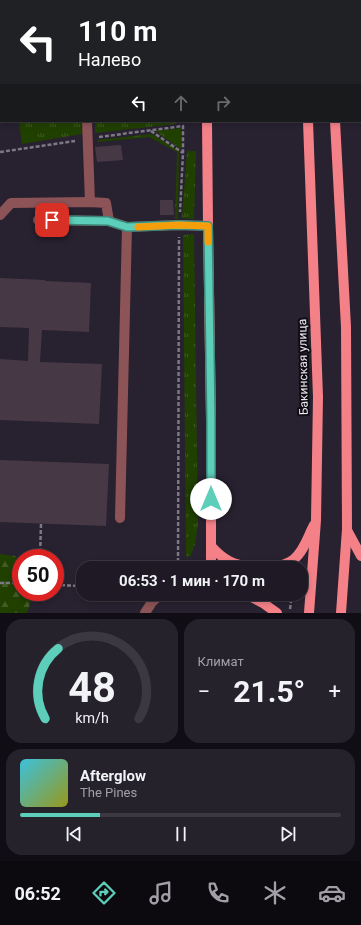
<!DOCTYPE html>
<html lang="ru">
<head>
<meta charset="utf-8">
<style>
  :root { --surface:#1e1924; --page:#26222c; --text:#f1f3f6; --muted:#a1a0a6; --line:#3c3841; --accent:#5cceba }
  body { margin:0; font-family:Roboto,sans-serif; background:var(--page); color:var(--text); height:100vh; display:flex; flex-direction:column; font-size:15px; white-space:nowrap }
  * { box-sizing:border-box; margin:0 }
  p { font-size:13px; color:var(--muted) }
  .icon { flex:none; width:22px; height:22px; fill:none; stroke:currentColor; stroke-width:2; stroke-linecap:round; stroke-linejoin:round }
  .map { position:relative; height:613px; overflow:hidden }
  .details { display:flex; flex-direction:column; gap:6px; padding:6px; background:#100e14; flex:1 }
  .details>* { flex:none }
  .banner { position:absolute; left:0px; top:0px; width:361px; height:122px; box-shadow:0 2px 6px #0003,0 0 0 1px var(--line); background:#202124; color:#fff; overflow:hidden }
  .speed { position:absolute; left:12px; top:549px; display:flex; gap:8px; font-size:20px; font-weight:700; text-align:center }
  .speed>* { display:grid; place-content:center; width:52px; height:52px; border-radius:50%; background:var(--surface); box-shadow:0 2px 6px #0003,0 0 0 1px var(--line); line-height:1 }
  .speed .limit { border:6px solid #d22; background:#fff; color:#111 }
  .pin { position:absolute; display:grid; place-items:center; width:34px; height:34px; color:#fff; margin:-17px; border-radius:8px; box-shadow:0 2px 6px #0006 }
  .me { position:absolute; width:44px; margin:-22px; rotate:0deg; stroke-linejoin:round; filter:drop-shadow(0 0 3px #0008) }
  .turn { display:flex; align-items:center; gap:14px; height:84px; padding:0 12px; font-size:18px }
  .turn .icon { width:52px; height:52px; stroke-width:2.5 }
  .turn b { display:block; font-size:28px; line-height:34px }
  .lanes { display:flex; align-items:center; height:38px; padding:0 12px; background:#0003; justify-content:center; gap:20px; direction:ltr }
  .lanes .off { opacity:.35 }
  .big { font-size:30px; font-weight:700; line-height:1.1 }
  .details .card { flex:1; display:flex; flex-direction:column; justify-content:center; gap:6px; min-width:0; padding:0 14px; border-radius:16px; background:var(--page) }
  .details .dial { align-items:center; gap:0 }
  .dial svg { height:104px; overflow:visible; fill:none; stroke:var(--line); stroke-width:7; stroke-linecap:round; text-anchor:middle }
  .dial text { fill:var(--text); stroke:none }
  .song { display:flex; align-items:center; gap:12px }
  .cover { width:48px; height:48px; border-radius:6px; background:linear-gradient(135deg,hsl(190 70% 55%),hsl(60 70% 35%)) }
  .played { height:4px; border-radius:2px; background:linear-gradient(90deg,var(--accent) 25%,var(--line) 25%) }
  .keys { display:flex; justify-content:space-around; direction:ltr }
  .heat { display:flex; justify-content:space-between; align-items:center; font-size:22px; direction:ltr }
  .details .tiles { flex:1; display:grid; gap:6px; grid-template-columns:1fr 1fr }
  .card:last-child { grid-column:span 2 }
  .trip { position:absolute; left:76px; top:561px; width:232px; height:40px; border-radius:16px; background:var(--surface); box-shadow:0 2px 6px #0003,0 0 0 1px var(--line); font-weight:700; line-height:40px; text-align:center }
  .dock { display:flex; height:64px; justify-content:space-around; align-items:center; background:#0c0a0e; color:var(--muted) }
  .dock .icon { width:28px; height:28px }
  .dock .on { color:var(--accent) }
  .dock b { font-size:18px; color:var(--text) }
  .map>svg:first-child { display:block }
  .built { fill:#33293e }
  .grass { fill:url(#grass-tufts) }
  .forest { fill:url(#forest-firs) }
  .building { fill:#473845 }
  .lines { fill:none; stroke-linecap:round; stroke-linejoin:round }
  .path { stroke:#7d7885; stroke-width:2.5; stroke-dasharray:4 2; stroke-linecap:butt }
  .minor { stroke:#8d5457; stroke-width:10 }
  .major { stroke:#f58188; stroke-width:10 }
  .rail-casing { stroke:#908a97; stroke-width:4.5 }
  .rail { stroke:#0f0c13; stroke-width:3; stroke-dasharray:9; stroke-linecap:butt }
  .route-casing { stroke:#3c8679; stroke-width:10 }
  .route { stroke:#5cceba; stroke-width:7 }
  .slow { stroke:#f59e0b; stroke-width:7 }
  .labels { text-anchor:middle; stroke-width:4; stroke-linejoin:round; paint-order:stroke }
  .street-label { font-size:12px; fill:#ede9f3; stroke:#0f0c13 }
</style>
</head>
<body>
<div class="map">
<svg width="361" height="613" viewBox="0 0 361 613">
  <defs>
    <pattern id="grass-tufts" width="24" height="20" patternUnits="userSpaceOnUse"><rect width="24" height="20" fill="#204000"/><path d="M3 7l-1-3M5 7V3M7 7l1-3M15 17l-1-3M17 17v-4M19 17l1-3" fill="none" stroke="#415c26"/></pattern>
    <pattern id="forest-firs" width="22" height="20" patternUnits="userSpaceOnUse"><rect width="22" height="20" fill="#204000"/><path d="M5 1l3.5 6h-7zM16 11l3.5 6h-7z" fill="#415c26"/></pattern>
  </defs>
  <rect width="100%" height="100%" fill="#282130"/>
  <polygon class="built" points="0,0 361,0 361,27 360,27 360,1 1,1 1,79 0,79"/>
  <g class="grass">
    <polygon points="29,121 81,121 82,134 22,144 19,123"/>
    <polygon points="95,121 176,121 176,124 95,133"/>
    <polygon points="181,128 182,150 155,131"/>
    <polygon points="152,134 179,151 178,219 175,219 177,152 149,137 98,142 97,140"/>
    <polygon points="187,151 196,151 194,219 182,218"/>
    <polygon points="194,234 198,524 195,544 190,557 186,556 183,235"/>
  </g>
  <polygon class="forest" points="0,554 15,556 21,562 21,592 32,592 33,595 27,613 0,613"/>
  <g class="building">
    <polygon points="121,145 123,160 97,162 95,147"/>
    <polygon points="160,200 173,200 174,215 160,215"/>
    <polygon points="0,278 45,280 45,281 91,283 89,332 42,330 40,362 102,364 99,424 0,420 0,359 28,361 29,328 0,327"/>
    <polygon points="0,460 109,464 106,526 0,522"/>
  </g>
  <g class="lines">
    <g class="path">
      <polyline points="341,0 341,1"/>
      <polyline points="151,131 183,153"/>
      <polyline points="99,137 183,126 183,153 180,212"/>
      <polyline points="0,152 75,141"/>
      <polyline points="40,558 41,524"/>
      <polyline points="178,568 179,237"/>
      <polyline points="0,583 21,583"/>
      <polyline points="55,585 83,586"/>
      <polyline points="290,609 292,594"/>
    </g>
    <g class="minor">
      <polyline points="87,121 90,202"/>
      <polyline points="0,215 11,203 90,202 106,203 109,221"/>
      <polyline points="38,220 109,221 127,227 179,225 208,226"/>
      <polyline points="120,518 127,227"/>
      <polyline points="145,613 152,602 161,594"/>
    </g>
    <g class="major">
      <polyline points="296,0 296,1"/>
      <polyline points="324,0 324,1"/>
      <polyline points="360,51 361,51"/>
      <polyline points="0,108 1,108"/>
      <polyline points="207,121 208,226 211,420 211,568"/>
      <polyline points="308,121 318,397 316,520 309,613"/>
      <polyline points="335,121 346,327 347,529 341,613"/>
      <polyline points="347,530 361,556"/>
      <path d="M211 546C224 561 233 564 253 568"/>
      <path d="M273 568C280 566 288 564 294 559 304 551 308 536 314 525"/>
      <polyline points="246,594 263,603 277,613"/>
    </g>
    <g class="rail-casing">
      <g id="rail">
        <polyline points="304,1 315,0"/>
        <polyline points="0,36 1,36"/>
      </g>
    </g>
    <use href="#rail" class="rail"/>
  </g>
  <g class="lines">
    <g class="route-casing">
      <polyline id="route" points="52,220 108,221 127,227 179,225 208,226 211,420 211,499"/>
    </g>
    <use href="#route" class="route"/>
    <polyline class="slow" points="138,227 179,225 208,226 208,242"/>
  </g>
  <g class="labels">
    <g class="street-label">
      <text transform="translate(303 367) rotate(-91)" y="4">Бакинская улица</text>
    </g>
  </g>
</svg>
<div class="speed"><div class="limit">50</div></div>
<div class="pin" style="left:52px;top:220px;background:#d93025"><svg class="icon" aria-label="arrive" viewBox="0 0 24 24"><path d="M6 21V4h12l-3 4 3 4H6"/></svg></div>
<svg class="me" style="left:211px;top:499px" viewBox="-20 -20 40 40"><circle r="19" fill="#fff"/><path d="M0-13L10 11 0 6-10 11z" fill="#5cceba"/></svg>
<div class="trip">06:53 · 1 мин · 170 m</div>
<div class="banner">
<div class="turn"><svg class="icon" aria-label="left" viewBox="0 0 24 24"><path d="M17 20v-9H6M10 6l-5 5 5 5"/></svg><div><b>110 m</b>Налево</div></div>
<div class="lanes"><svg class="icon" aria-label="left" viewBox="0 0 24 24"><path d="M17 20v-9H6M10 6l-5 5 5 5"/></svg><svg class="icon off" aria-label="ahead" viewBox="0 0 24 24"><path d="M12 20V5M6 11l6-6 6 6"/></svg><svg class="icon off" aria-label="right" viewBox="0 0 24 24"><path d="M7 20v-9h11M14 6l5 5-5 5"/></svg></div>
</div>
</div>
<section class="details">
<div class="tiles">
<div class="card dial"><svg viewBox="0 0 100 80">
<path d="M14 69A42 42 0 1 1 86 69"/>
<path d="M14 69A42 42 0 0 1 24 15" stroke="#5cceba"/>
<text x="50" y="56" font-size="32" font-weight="700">48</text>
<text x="50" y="72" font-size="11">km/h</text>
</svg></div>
<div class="card"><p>Климат</p>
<div class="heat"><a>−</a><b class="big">21.5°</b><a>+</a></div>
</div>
<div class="card">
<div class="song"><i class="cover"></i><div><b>Afterglow</b><p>The Pines</p></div></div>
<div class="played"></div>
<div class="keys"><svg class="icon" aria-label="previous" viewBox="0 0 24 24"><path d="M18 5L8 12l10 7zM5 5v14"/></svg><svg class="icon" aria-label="pause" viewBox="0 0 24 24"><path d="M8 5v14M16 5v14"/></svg><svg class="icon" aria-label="next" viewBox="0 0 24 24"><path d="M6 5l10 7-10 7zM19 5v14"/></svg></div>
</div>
</div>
</section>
<nav class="dock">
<b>06:52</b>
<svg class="icon on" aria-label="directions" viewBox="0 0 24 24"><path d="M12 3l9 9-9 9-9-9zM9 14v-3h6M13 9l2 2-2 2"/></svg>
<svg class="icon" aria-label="music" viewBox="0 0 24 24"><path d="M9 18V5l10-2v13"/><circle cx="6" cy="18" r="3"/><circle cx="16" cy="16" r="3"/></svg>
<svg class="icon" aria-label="phone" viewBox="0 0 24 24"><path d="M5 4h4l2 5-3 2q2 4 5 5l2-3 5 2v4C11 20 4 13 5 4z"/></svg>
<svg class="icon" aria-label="climate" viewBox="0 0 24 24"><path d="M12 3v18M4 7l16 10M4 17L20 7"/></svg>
<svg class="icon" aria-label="car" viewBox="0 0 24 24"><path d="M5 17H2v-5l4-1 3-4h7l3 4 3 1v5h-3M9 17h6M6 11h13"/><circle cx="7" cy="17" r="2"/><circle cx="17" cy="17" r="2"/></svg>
</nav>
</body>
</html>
